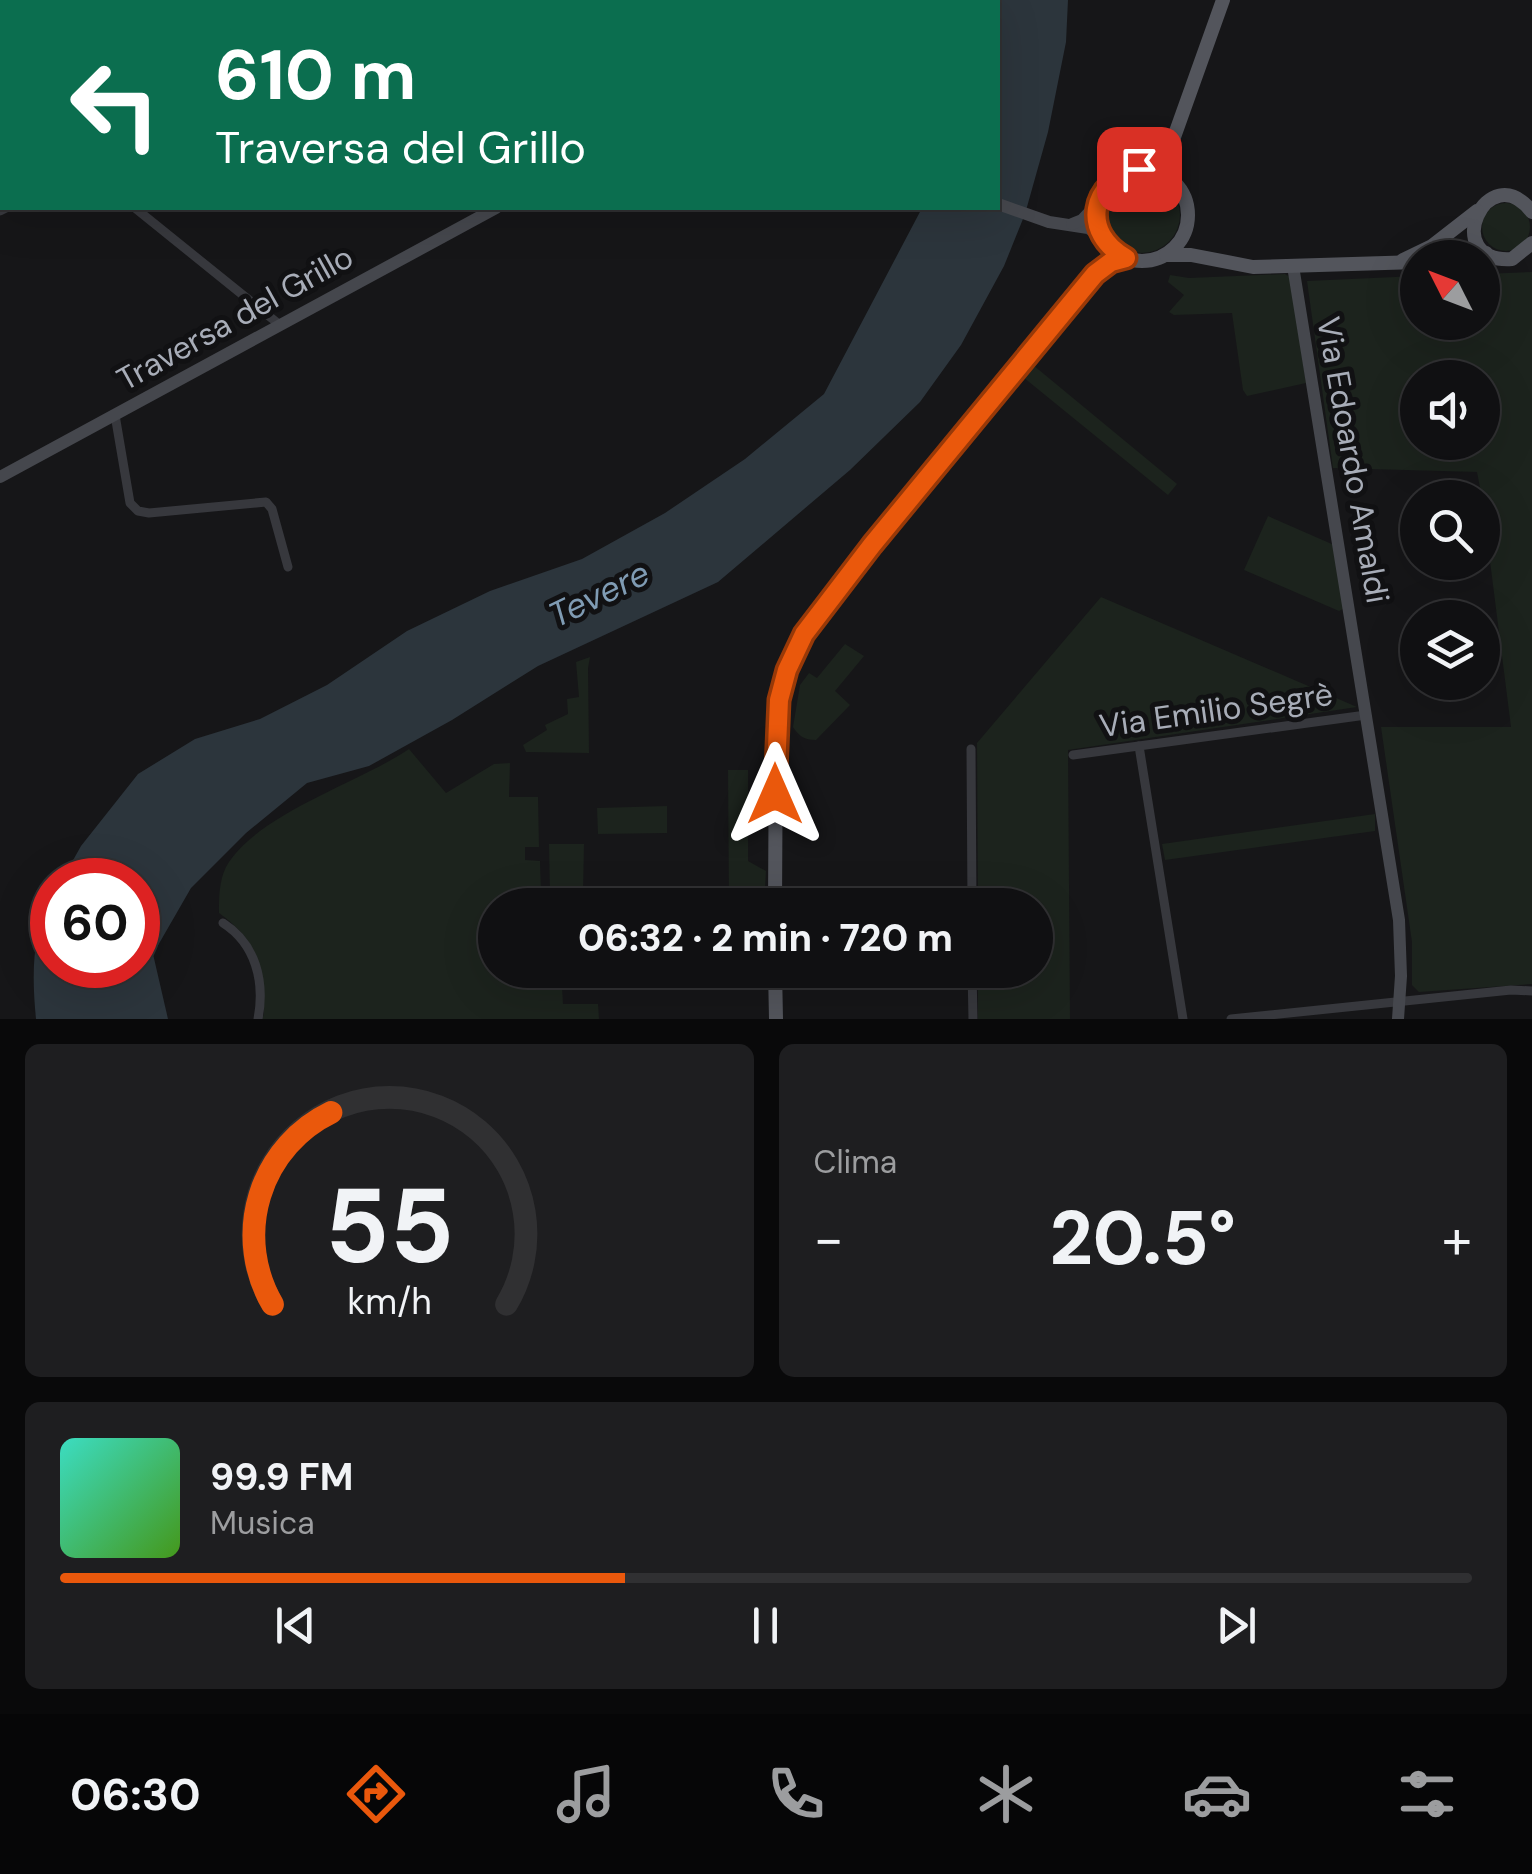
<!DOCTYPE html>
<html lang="it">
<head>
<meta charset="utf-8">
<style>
  :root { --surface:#101012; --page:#1e1e20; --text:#f1f3f6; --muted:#9c9d9f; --line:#303032; --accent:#ea580c }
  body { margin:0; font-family:"DM Sans",sans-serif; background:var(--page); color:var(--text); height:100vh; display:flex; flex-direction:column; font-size:38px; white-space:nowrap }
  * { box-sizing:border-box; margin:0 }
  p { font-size:32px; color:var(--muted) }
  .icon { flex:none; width:55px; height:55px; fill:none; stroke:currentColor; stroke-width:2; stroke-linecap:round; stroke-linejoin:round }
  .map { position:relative; height:1019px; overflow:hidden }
  .drawer { display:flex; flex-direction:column; gap:25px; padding:25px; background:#09090a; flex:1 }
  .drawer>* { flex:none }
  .top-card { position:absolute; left:0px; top:0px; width:1000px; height:210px; box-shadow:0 10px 40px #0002,0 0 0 2px var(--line); background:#0b6e4f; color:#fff; overflow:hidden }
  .needle { width:65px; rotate:312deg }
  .tools { position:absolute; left:1400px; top:240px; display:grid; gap:20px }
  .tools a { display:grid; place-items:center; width:100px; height:100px; border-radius:50%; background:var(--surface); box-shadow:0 10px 40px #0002,0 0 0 2px var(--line); font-size:50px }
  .speed { position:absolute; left:30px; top:858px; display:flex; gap:20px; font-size:50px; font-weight:700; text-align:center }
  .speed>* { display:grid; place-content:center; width:130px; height:130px; border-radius:50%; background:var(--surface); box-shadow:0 10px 40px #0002,0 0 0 2px var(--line); line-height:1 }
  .speed .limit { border:15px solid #d22; background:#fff; color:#111 }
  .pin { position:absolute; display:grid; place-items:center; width:85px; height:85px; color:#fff; margin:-42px; border-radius:20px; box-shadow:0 5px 15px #0006 }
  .me { position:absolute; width:110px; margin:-55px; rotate:0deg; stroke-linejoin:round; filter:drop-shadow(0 0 8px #0008) }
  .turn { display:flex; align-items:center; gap:35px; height:210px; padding:0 50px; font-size:45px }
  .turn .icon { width:130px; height:130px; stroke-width:2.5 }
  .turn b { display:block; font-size:70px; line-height:85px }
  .big { font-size:75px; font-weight:800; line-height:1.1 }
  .drawer .tile { flex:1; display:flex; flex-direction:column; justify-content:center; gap:15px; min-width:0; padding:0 35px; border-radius:15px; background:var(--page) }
  .drawer .dial { align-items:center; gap:0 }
  .dial svg { height:260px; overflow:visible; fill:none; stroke:var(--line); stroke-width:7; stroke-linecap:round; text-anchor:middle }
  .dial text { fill:var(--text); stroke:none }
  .song { display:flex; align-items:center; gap:30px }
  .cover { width:120px; height:120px; border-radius:15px; background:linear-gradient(135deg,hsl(170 70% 55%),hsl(100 70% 35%)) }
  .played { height:10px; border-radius:5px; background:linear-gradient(90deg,var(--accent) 40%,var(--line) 40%) }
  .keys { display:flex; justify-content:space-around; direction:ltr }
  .heat { display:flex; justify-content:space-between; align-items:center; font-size:55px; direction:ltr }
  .drawer .tiles { flex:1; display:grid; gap:25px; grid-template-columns:1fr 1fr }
  .tile:last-child { grid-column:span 2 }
  .trip { position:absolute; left:478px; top:888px; width:575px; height:100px; border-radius:50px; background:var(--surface); box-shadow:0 10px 40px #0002,0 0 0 2px var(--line); font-weight:800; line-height:100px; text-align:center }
  .menu { display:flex; height:160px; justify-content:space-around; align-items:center; background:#060607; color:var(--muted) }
  .menu .icon { width:70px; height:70px }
  .menu .on { color:var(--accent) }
  .menu b { font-size:45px; color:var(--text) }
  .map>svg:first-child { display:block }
  .green { fill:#1c231d; fill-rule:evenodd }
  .water { fill:#2c353c }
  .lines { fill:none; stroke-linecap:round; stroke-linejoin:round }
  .street { stroke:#37383d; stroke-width:9 }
  .secondary { stroke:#45474d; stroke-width:12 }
  .primary { stroke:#53555c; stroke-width:14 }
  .route-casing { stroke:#983908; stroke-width:25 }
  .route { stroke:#ea580c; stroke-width:18 }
  .labels { text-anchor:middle; stroke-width:10; stroke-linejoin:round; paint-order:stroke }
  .street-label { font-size:32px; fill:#a8adb8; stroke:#111113 }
  .water-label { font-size:35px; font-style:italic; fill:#7f9bb3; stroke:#111113 }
</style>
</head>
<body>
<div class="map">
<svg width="1532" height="1019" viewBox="0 0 1532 1019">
  <rect width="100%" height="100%" fill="#161618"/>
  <g class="green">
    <circle cx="1142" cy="215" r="38"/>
    <circle cx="1506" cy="227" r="24"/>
    <path d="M1532 272V984L1419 992 1412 985V942L1381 727H1511L1482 498 1477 472 1333 468 1307 281 1417 276 1418 322H1482L1483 274ZM1418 378H1482V442H1418Z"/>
    <polygon points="1285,274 1290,277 1306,383 1247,396 1243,390 1232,313 1174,315 1169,312 1184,295 1168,282 1170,275 1189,278"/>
    <polygon points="1033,365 1177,484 1168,495 1023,377"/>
    <polygon points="1268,516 1334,545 1345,608 1339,611 1244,570"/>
    <polygon points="1101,597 1357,707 1068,750 1070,1019 978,1019 978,970 1035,970 1035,905 978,905 977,743"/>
    <path d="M845 644 864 656 835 691 850 705 816 740C804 740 799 736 793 727L800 685 809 673 817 678Z"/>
    <polygon points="590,657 588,668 589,753 526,752 523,745 547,730 545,725 568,714 567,699 579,697 576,662"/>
    <path d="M409 749 446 793 494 764 510 763 509 797H538L539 847H525V860L540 861 541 895 547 903 559 905H495V970H561L563 1004H598L599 1019H262L264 1014C264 967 259 942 219 913 219 898 219 881 226 867 256 814 359 783 409 749Z"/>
    <polygon points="728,770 748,770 748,861 766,871 764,905 729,905"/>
    <polygon points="667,806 667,833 598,834 597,808"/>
    <polygon points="1375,814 1375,831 1165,860 1162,844"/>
    <polygon points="549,844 584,844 583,894 550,894"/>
  </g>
  <path class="water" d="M977 0H1068L1066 42 1048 132 1025 214 1004 266 961 345 920 402 850 470 718 582 538 666 452 720 369 766 307 783 246 833 191 888 153 954 168 1019H36C32 977 31 934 52 896V965H138V880H62L81 846 138 774 195 739 260 719 327 685 407 631 490 591 582 559 665 513 745 459 824 394 922 208H998V2H977Z"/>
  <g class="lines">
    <g class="street">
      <polyline points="0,104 2,106"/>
      <polyline points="135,208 280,325"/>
      <polyline points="0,211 6,208"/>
      <polyline points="115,415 130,503 138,511 149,513 266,502 272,509 288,567"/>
      <polyline points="1139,746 1183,1019"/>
      <polyline points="971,749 972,905"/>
      <polyline points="1073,755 1366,715"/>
      <path d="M223 923C256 944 265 982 258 1019"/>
      <polyline points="972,970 973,1019"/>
      <polyline points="1231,1019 1511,990 1532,991"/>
    </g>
    <g class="secondary">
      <polyline points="998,204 1049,222 1088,228 1102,237"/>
      <polyline points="1072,224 1082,220 1098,203"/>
      <polyline points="1293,266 1399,920 1401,976 1398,1019"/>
      <polyline points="0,477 496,208"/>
    </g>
    <g class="primary">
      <circle cx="1142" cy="215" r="46"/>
      <polyline points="1153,170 1168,154 1223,0"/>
      <path d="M1532 212C1487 154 1438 264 1512 259L1532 243"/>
      <polyline points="1166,255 1191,255 1253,267 1418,262"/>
      <polyline points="1450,258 1470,253 1486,253"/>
      <polyline points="1403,260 1432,246 1477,211"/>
      <polyline points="775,905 776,725 782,685 798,646 872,545 1095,274 1111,263 1126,259"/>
      <polyline points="775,970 776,1019"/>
    </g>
  </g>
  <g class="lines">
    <g class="route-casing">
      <path id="route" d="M775 794 779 700 787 670 804 634 872 545 1095 274 1111 262 1126 258C1081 233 1089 182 1139 169"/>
    </g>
    <use href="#route" class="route"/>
  </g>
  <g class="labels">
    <g class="street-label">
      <text transform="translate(235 318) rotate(-29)" y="11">Traversa del Grillo</text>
      <text transform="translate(1353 460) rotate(80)" y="11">Via Edoardo Amaldi</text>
      <text transform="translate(1216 710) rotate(-8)" y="11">Via Emilio Segrè</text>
    </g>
    <g class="water-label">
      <text transform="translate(599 594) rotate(-26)" y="12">Tevere</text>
    </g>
  </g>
</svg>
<div class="tools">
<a><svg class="needle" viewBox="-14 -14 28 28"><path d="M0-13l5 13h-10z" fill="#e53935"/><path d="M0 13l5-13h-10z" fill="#9c9d9f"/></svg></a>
<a><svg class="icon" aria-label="sound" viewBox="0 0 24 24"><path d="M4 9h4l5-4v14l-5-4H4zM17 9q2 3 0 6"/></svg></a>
<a><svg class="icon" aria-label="search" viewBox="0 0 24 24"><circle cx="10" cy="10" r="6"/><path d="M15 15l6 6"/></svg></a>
<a><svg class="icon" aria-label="layers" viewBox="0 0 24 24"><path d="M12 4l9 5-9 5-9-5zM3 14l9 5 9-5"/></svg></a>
</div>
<div class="speed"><div class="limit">60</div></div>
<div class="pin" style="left:1139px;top:169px;background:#d93025"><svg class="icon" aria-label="arrive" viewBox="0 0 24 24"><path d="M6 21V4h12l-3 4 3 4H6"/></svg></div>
<svg class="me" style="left:775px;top:794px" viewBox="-20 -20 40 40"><path d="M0-17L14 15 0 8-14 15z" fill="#ea580c" stroke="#fff" stroke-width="4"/></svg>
<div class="trip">06:32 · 2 min · 720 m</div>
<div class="top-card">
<div class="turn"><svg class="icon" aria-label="left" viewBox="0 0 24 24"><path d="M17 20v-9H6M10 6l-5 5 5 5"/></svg><div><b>610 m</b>Traversa del Grillo</div></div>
</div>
</div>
<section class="drawer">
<div class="tiles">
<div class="tile dial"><svg viewBox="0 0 100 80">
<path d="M14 69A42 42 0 1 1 86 69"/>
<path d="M14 69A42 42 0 0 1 32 10" stroke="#ea580c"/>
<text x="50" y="56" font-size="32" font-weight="700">55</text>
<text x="50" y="72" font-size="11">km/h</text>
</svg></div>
<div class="tile"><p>Clima</p>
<div class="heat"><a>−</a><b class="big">20.5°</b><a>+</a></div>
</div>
<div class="tile">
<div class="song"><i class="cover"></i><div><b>99.9 FM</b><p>Musica</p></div></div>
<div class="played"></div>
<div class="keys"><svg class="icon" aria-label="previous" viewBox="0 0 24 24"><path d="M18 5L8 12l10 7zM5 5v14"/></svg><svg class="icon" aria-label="pause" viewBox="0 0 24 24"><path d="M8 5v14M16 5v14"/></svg><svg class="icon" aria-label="next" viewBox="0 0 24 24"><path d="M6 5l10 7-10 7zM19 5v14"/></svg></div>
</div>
</div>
</section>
<nav class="menu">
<b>06:30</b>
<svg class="icon on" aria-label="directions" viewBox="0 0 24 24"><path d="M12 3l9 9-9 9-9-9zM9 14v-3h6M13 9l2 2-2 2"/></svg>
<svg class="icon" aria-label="music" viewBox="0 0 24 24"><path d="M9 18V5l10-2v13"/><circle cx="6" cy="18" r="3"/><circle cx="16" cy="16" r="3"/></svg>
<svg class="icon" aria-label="phone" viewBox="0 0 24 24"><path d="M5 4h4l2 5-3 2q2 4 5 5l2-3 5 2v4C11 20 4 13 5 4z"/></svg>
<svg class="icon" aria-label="climate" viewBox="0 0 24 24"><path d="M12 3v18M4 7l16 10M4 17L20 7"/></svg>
<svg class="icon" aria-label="car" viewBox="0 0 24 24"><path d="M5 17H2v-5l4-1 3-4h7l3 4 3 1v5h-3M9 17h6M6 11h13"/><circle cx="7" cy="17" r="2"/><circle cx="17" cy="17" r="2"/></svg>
<svg class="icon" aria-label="filters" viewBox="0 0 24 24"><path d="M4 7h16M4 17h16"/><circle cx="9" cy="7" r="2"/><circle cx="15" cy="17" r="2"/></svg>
</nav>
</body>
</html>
